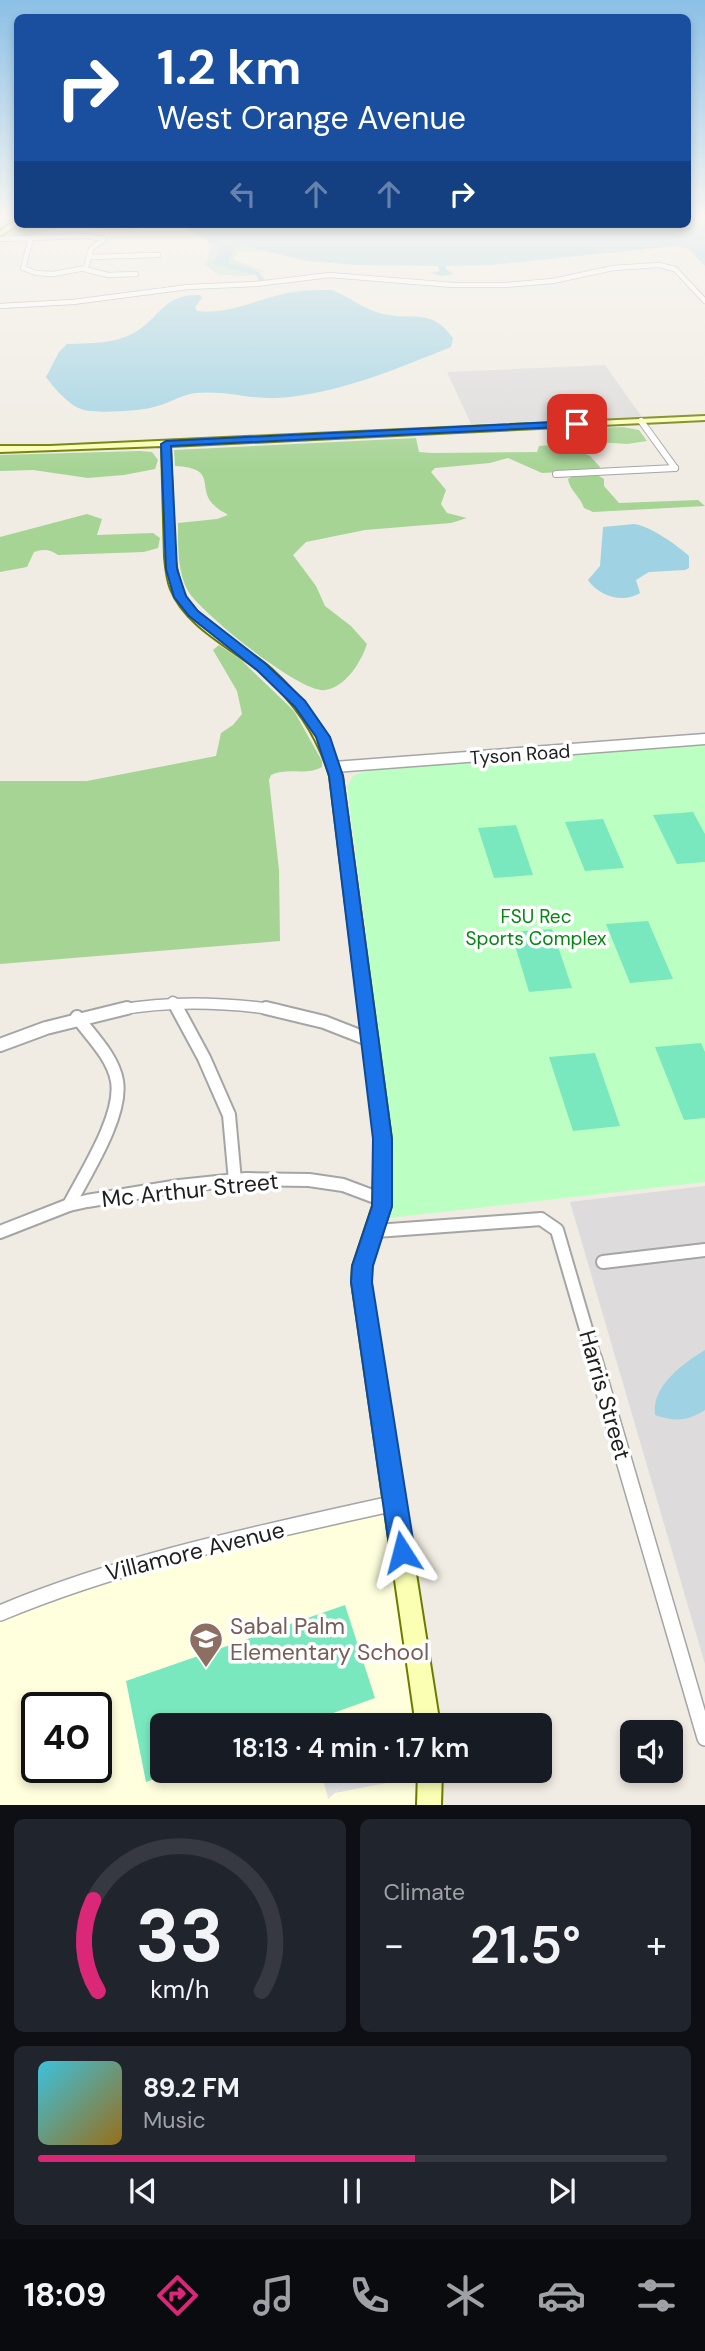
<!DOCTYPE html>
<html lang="en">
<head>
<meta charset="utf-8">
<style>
  :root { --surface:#171b24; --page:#20242c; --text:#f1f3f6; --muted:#9ea1a6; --line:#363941; --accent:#db2777 }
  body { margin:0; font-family:"DM Sans",sans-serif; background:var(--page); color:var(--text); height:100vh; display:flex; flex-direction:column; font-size:26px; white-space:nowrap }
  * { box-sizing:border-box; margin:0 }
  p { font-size:23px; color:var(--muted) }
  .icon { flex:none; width:38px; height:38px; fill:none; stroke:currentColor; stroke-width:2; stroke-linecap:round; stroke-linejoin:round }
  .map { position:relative; height:1805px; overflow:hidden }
  .panel { display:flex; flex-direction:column; gap:14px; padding:14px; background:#0d0f14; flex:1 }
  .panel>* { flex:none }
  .top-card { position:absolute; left:14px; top:14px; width:677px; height:214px; border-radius:10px; box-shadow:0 4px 10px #0003; background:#1a4fa0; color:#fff; overflow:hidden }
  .fabs { position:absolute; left:620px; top:1720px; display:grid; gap:14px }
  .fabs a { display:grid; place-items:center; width:63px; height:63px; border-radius:10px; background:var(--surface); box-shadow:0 4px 10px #0003; font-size:35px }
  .speed { position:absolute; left:21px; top:1692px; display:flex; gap:14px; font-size:35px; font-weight:700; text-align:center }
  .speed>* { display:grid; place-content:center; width:91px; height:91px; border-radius:50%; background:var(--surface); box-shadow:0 4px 10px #0003; line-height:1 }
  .speed .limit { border:4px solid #111; border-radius:10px; background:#fff; color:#111 }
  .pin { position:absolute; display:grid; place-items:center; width:60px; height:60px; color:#fff; margin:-30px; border-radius:14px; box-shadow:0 4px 10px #0006 }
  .me { position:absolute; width:77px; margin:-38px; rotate:351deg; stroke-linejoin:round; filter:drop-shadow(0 0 5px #0008) }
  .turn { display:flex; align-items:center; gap:24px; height:147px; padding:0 28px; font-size:32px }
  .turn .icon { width:91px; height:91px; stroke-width:2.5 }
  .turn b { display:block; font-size:49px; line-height:60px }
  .lanes { display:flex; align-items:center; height:66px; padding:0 28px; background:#0003; justify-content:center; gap:35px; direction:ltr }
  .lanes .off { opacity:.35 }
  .big { font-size:52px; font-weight:600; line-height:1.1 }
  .panel .card { flex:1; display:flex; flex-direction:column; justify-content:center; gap:10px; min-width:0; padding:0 24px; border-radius:10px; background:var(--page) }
  .panel .dial { align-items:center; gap:0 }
  .dial svg { height:182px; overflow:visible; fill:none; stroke:var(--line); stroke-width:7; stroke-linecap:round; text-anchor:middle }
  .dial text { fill:var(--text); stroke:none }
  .song { display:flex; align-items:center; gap:21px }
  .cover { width:84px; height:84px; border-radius:10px; background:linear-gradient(135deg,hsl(190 70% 55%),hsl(40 70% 35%)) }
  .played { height:7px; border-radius:4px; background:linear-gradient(90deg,var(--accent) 60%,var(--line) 60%) }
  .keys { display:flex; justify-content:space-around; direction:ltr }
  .heat { display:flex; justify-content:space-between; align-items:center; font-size:38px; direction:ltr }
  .panel .tiles { flex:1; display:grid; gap:14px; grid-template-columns:1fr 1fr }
  .card:last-child { grid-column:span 2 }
  .trip { position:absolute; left:150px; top:1713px; width:402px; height:70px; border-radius:10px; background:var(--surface); box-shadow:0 4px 10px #0003; font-weight:600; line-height:70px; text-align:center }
  .tabs { display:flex; height:112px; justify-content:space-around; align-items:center; background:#090b0e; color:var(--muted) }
  .tabs .icon { width:49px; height:49px }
  .tabs .selected { color:var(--accent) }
  .tabs b { font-size:32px; color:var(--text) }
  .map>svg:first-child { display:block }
  .residential { fill:#dddbdb }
  .education { fill:#ffffde; fill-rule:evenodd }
  .forest { fill:#a6d494 }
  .wetland { fill:#bfe0d1 }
  .park { fill:#bcffc2 }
  .pitch { fill:#79e8be }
  .parking { fill:#e6e6e6 }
  .water { fill:#9fd2e3 }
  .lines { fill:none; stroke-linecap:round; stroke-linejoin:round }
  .street-far4-casing { stroke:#a5a5a5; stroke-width:6 }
  .street-far3-casing { stroke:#a5a5a5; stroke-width:8 }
  .street-far2-casing { stroke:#a5a5a5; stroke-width:13 }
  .street-far1-casing { stroke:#a5a5a5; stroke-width:16 }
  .street-casing { stroke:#a5a5a5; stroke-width:18 }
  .secondary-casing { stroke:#6c7b00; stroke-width:4 }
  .street-far4 { stroke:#fff; stroke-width:4.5 }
  .street-far3 { stroke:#fff; stroke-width:6 }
  .street-far2 { stroke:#fff; stroke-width:10 }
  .street-far1 { stroke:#fff; stroke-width:12 }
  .street { stroke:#fff; stroke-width:15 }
  .secondary { fill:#faffb3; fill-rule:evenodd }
  .route { fill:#1a73e8; stroke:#114b97; stroke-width:2 }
  .labels { text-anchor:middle; stroke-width:7; stroke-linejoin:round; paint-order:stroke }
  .street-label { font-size:19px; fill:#1e1e1e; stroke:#fff }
  .park-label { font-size:19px; fill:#00890d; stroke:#fff }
  .near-street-label { font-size:23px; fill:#1e1e1e; stroke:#fff }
  .near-education-label { font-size:23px; fill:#785e54; stroke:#fff; text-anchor:start }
</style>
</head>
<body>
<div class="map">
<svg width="705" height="1805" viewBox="0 0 705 1805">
  <rect width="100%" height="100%" fill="#f0ece3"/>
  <g class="residential">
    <polygon points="605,365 642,417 471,424 447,372"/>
    <polygon points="705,1186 705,1664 570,1202"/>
  </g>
  <path class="education" d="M380 1512 388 1517 419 1725 163 1726V1771H419L418 1805H0V1622L58 1597 148 1566ZM37 1708H96V1768H37Z"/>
  <g class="forest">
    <path d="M19 224H138L144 227C128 235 83 226 62 228 41 231 25 240 3 237Z"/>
    <path d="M623 427 639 430 647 441 627 444 582 441 574 449 590 456 600 467 599 470 542 473 508 458 490 463 435 468 431 472 446 490 441 504 447 513 467 518 451 523 365 530 306 542 293 555 316 586 325 606 351 626 367 644C361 662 346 687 325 690 301 694 201 613 188 591 177 571 178 545 178 523L217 519 228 515C224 512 217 509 214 505 196 488 219 468 175 466L174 450 416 438 419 452 431 453 537 452 539 446 566 444 569 438 565 429Z"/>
    <polygon points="140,451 152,452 158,460 155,469 124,475 88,478 33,470 0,471 0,455"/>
    <path d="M597 475 604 479V486L619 503 698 500 705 506 593 512 584 508C580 496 570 491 568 479L573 476Z"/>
    <path d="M87 514 102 519 97 535 153 533 160 538 158 548 144 552 58 555C50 549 43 549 34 552L27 567 0 572V537Z"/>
    <path d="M219 645 241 660 294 711 322 761V767C307 776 287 767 271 775L269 780 279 870 280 941 0 964V781H87L216 756 221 733 233 725 242 714 237 691 213 650Z"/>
  </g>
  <polygon class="wetland" points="209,237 268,251 240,252 233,259 265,272 246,276 219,275 205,265 211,248 206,241"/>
  <polygon class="park" points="705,745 705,1182 389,1218 393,1148 347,786 354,775 375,769"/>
  <g class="pitch">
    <polygon points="693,812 705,834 705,862 677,864 653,815"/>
    <polygon points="603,819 624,868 585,871 565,822"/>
    <polygon points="516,825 533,875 494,878 478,828"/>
    <polygon points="648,921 673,979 630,983 606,924"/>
    <polygon points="552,929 572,988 529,992 511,932"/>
    <polygon points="701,1043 705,1052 705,1118 684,1120 655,1047"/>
    <polygon points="595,1053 620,1126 573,1131 549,1057"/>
    <polygon points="345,1605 375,1698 300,1725 163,1726 163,1771 176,1771 146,1782 126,1681"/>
  </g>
  <polygon class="parking" points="321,1771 402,1771 402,1780 335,1793 328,1799"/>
  <g class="water">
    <path d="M688 218H705V266L689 249 676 246 490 265 445 266 447 270 454 274 441 276 431 273 439 271 438 266 357 265 306 261 245 246 234 247 229 263C244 267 260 267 266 283H260L256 275 213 264C227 244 213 244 199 236 195 234 187 228 181 224H688Z"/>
    <path d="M332 290C350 297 364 310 383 314 415 321 430 307 453 338L451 347C396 369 336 395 276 398 249 399 224 390 196 393 180 395 166 405 150 408 137 411 93 414 81 409 69 405 53 387 46 377L59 352 67 344C89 343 112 344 132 334 159 320 163 293 200 295L202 298 195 307 197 311C230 315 257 299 288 293 302 290 317 290 332 290Z"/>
    <path d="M634 524C650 526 677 545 689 556V568L685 570 649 572 636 580 640 593C623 604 599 596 588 580L600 566 603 527Z"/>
    <path d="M705 1350V1410C687 1421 676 1422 655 1415 651 1387 682 1364 705 1350Z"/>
  </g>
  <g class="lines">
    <g class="street-far4-casing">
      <g id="street-far4">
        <polyline points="0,219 18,219"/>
        <polyline points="0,239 86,236 104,239 91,249 86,268 53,274 36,273 23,268 31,238"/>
        <polyline points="89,257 158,255"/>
        <polyline points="84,269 108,275 136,274"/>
        <polyline points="0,306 73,302 188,287 256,284 330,275 453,285 504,285 553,281 613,268 659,265 675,269 705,301"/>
      </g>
    </g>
    <g class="street-far3-casing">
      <g id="street-far3">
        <polyline points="641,421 675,468"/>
        <polyline points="556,474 675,468"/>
      </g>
    </g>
    <g class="street-far2-casing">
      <g id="street-far2">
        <polyline points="334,767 705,739"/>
        <polyline points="173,1002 178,1010"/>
        <path d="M118 1010C172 1000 224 1002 278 1010"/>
      </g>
    </g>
    <g class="street-far1-casing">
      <g id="street-far1">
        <polyline points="177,1008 204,1058 229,1115 235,1181"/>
        <polyline points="266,1008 324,1022 370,1040"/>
        <polyline points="0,1045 46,1028 127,1008"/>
        <path d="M69 1205C85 1174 123 1116 117 1081 113 1057 91 1036 77 1017"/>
        <polyline points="376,1231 541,1219 557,1230 595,1360"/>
        <polyline points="0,1232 69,1205 87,1201 179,1186 246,1179 309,1180 343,1185 383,1200"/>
        <polyline points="603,1262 705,1250"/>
      </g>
    </g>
    <g class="street-casing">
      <g id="street">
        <polyline points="594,1358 705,1738"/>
        <path d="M0 1613C127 1560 261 1533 395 1503"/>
      </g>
    </g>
    <g class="secondary-casing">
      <g id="secondary">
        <polygon points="18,219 18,224 0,236 0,231"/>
        <path d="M705 416V420L170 446 174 557C177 571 179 586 186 598 204 627 247 648 272 670 305 700 329 733 342 776L391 1139V1206L371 1266 370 1282 440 1726H416L352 1282 353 1266 373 1206 375 1139 330 776C317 734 295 702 262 673 233 648 186 627 171 589 167 579 166 568 165 557L162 446 0 452V446H50Z"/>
        <polygon points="418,1771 442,1771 441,1805 417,1805"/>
      </g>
    </g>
    <use href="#street-far4" class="street-far4"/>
    <use href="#street-far3" class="street-far3"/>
    <use href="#street-far2" class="street-far2"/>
    <use href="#street-far1" class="street-far1"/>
    <use href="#street" class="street"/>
    <use href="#secondary" class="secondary"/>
  </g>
  <linearGradient id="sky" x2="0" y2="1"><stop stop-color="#8bc0e6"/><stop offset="0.46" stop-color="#f8f6f2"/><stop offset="1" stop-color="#f8f6f2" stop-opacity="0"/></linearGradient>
  <rect width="705" height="471" fill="url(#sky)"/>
  <polygon class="route" points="577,421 580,422 580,426 171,446 177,569 186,596 198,611 266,664 305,701 330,737 343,776 392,1139 392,1206 373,1266 372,1282 415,1552 411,1561 402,1565 394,1561 390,1552 351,1282 352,1266 372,1206 373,1139 329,776 316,737 295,707 257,670 189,616 174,597 166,569 161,444 166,441"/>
  <defs>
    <g id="school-pin" transform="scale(1.75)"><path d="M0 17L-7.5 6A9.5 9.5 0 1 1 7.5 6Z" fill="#8d6e63" stroke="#fff"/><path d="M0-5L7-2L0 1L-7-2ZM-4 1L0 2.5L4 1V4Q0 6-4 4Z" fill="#fff"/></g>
  </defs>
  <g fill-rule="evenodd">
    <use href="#school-pin" x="206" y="1639"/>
  </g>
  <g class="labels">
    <g class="street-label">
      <text transform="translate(520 754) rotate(-4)" y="7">Tyson Road</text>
    </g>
    <g class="park-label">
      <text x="536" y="923">FSU Rec<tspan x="536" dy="22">Sports Complex</tspan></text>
    </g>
    <g class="near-street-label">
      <text transform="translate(190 1190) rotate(-6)" y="8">Mc Arthur Street</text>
      <text transform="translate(605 1395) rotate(74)" y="8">Harris Street</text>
      <text transform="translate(195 1551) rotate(-14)" y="8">Villamore Avenue</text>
    </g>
    <g class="near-education-label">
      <text x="230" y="1634">Sabal Palm<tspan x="230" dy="26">Elementary School</tspan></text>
    </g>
  </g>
</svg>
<div class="fabs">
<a><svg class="icon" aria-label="sound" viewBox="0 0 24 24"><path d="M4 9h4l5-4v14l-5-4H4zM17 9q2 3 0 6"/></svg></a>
</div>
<div class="speed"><div class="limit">40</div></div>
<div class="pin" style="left:577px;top:424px;background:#d93025"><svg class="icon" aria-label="arrive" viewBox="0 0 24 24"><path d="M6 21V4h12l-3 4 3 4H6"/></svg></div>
<svg class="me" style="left:402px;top:1552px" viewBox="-20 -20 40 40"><path d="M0-17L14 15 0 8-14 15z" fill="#1a73e8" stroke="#fff" stroke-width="4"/></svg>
<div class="trip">18:13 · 4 min · 1.7 km</div>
<div class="top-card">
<div class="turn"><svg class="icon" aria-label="right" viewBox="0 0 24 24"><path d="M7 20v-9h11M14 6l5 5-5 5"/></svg><div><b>1.2 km</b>West Orange Avenue</div></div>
<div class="lanes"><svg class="icon off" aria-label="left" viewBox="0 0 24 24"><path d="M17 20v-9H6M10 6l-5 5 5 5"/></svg><svg class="icon off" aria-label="ahead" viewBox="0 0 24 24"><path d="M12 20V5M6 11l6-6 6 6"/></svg><svg class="icon off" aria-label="ahead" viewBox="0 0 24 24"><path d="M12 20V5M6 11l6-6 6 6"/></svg><svg class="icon" aria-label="right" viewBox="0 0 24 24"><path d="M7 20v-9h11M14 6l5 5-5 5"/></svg></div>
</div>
</div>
<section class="panel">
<div class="tiles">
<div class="card dial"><svg viewBox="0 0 100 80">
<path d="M14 69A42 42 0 1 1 86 69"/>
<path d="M14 69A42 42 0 0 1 12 29" stroke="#db2777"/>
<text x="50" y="56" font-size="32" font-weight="700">33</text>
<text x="50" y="72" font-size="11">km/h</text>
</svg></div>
<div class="card"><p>Climate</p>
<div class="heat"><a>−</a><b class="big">21.5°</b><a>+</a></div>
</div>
<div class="card">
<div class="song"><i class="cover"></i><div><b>89.2 FM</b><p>Music</p></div></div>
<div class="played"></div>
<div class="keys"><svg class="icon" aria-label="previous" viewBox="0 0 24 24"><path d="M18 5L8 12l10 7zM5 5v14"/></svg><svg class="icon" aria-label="pause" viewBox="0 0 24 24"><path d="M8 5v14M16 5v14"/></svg><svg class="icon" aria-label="next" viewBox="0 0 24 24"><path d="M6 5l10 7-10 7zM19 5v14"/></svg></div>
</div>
</div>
</section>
<nav class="tabs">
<b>18:09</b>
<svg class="icon selected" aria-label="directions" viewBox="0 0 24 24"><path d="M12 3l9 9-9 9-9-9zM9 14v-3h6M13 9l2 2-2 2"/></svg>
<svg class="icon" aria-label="music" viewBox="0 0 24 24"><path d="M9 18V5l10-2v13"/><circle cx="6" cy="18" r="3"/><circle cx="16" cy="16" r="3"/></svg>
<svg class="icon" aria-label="phone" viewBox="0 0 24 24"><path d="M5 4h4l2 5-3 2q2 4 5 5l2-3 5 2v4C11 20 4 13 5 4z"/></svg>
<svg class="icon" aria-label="climate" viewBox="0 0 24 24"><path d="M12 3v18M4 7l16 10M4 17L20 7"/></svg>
<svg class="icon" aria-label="car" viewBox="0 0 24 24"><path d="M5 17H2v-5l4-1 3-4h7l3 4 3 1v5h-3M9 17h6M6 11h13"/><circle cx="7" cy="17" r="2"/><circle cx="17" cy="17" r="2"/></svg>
<svg class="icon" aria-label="filters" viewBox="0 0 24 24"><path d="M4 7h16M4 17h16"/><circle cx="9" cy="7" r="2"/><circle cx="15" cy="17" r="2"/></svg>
</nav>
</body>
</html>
